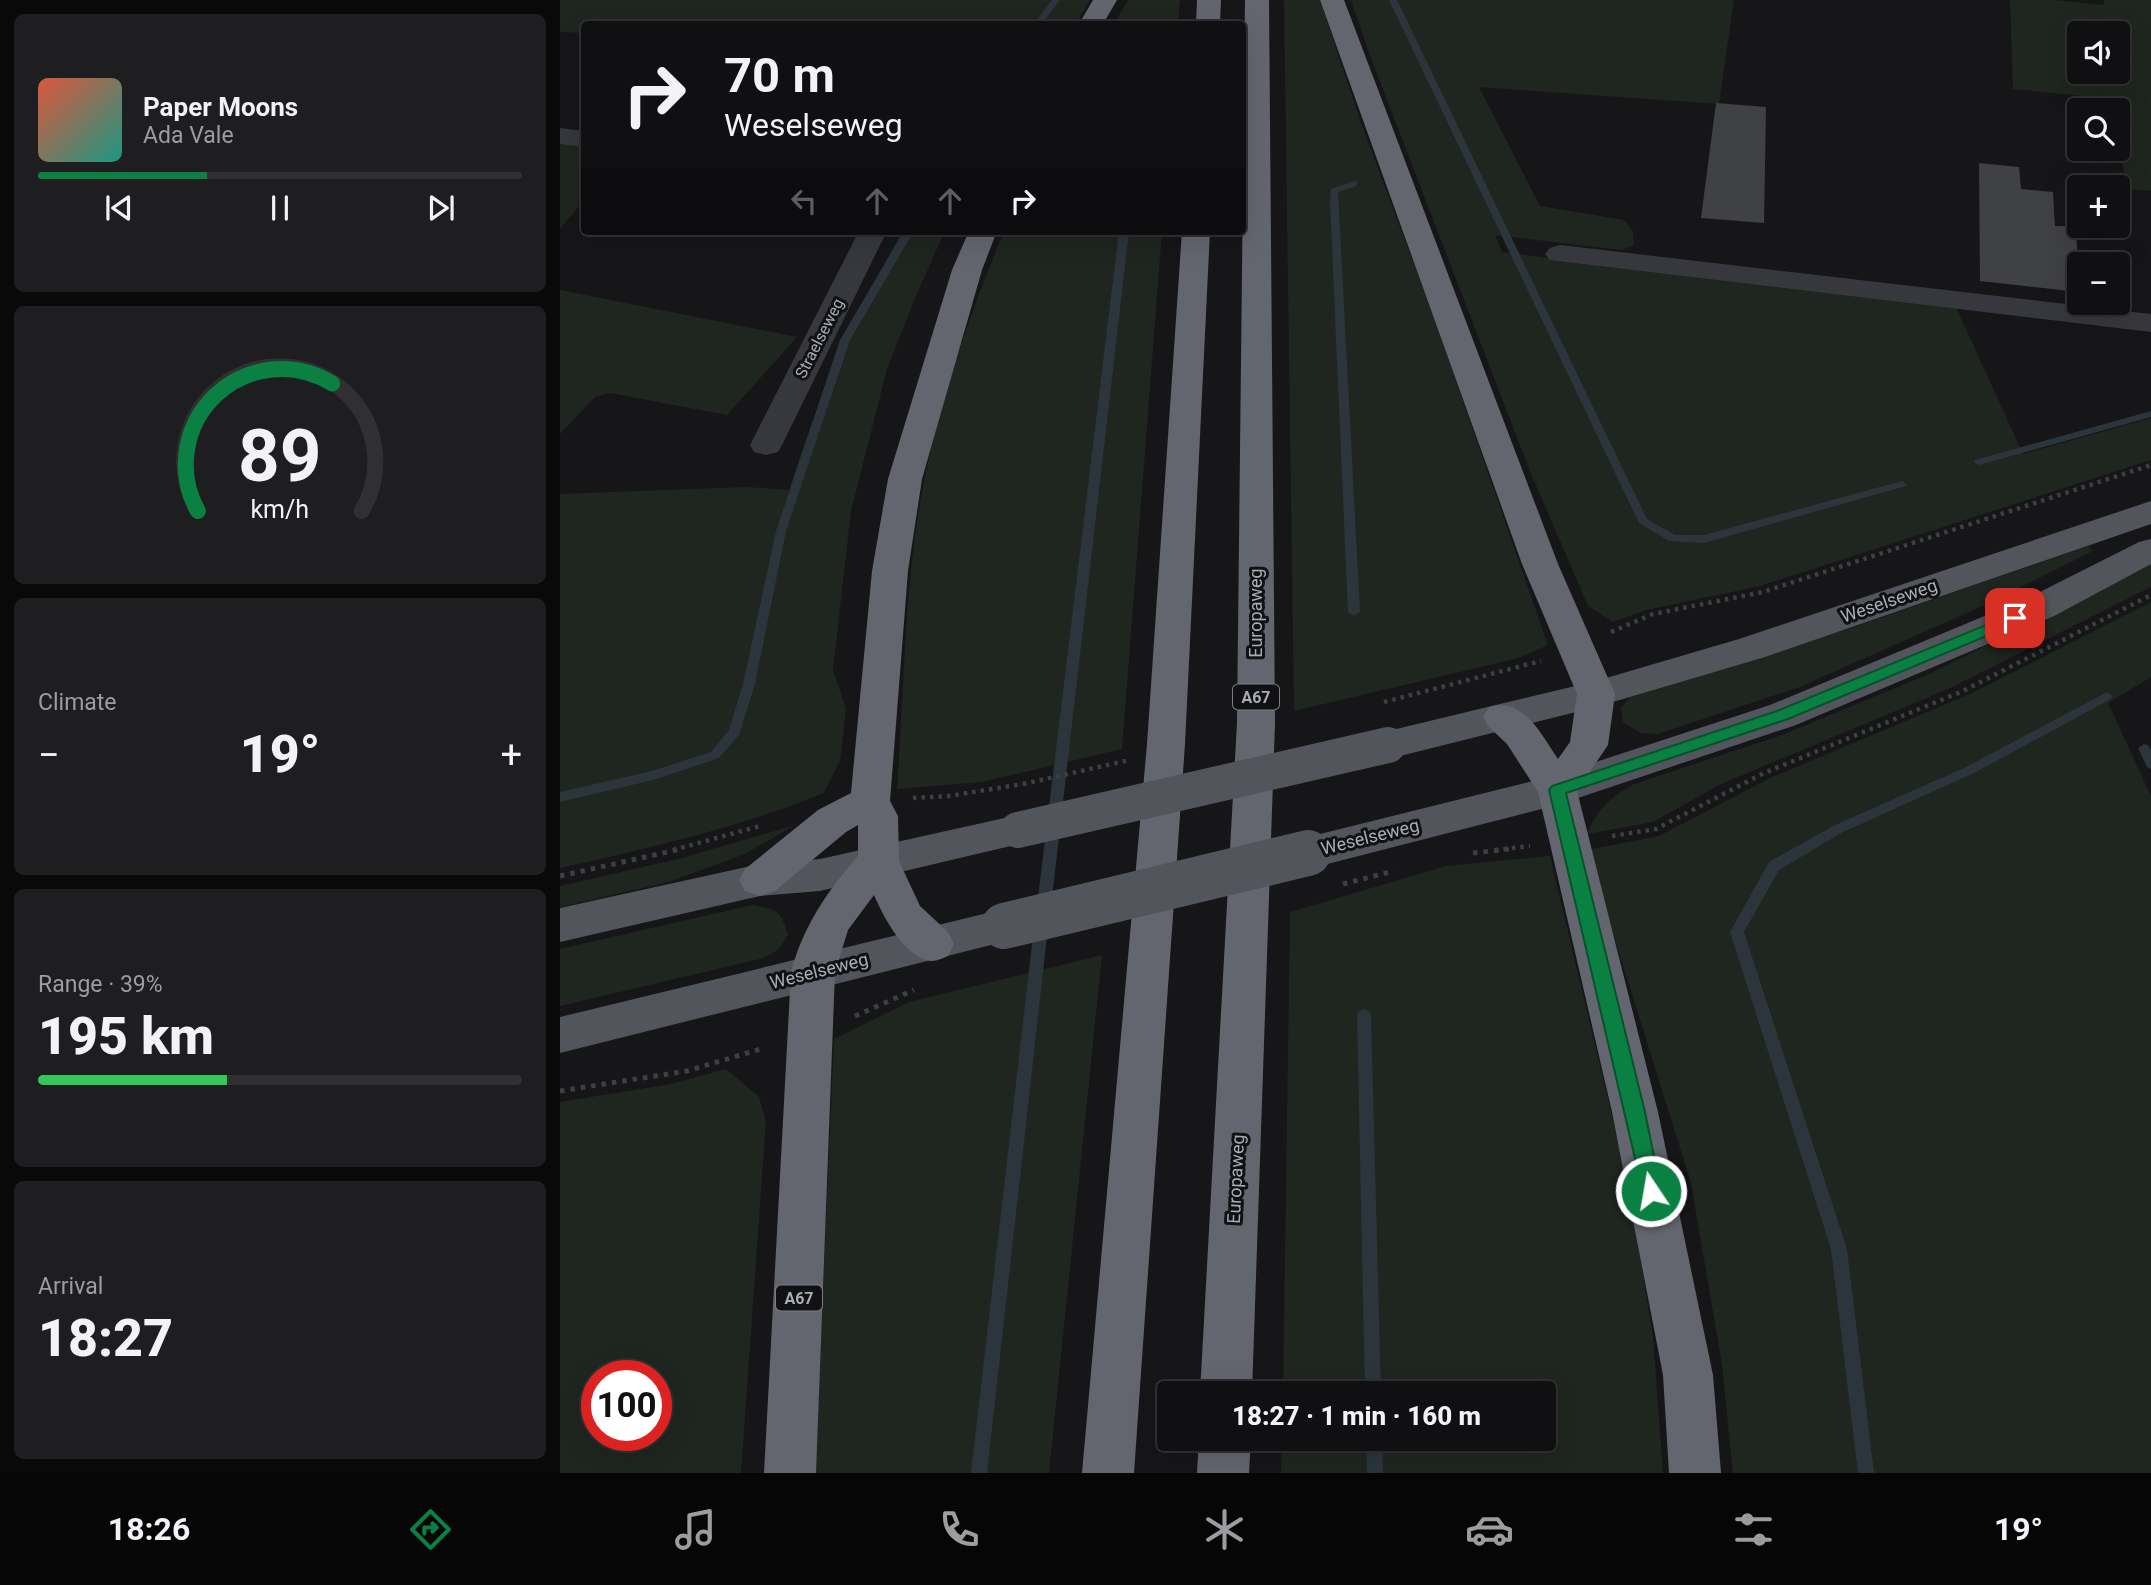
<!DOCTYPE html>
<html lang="en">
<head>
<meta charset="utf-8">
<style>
  :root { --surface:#101012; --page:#1e1e20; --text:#f1f3f6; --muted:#9c9d9f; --line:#303032; --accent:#0b8043 }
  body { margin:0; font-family:Roboto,sans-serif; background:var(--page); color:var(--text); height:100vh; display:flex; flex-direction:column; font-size:26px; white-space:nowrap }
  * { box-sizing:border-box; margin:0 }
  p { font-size:23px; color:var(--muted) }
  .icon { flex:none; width:38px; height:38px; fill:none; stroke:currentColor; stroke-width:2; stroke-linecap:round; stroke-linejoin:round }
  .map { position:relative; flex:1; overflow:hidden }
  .panel { display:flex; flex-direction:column; gap:14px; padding:14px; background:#09090a; width:560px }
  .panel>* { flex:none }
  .banner { position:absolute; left:21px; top:21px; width:665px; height:214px; border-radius:7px; box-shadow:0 7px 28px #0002,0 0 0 2px var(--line); background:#101012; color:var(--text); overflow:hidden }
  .fabs { position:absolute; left:1507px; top:21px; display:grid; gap:14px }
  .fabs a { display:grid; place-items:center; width:63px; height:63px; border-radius:7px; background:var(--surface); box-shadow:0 7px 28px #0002,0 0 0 2px var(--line); font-size:35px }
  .speed { position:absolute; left:21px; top:1360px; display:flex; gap:14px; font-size:35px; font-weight:700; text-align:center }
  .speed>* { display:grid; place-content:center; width:91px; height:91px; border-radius:50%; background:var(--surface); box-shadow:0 7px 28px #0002,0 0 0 2px var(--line); line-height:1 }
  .speed .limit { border:10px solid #d22; background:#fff; color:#111 }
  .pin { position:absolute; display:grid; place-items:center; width:60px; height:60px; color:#fff; margin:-30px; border-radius:14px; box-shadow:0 4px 10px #0006 }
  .me { position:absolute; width:77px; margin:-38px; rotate:348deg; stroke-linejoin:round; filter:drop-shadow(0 0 5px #0008) }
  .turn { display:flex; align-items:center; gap:24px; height:147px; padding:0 28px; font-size:32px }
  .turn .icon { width:91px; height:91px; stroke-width:2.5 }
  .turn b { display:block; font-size:49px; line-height:60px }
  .lanes { display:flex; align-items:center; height:66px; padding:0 28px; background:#0003; justify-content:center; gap:35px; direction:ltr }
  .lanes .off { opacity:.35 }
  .big { font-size:52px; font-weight:800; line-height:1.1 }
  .panel .card { flex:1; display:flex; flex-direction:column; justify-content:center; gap:10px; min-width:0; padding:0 24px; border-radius:10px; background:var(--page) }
  .panel .dial { align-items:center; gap:0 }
  .dial svg { height:182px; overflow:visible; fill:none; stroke:var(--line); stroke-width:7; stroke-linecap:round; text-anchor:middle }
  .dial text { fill:var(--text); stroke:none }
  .song { display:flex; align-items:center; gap:21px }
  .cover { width:84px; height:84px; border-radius:10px; background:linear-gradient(135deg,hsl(10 70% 55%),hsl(170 70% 35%)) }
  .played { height:7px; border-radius:4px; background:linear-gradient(90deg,var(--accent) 35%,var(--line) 35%) }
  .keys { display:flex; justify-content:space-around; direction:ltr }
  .heat { display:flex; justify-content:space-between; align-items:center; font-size:38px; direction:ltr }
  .charge { height:10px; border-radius:5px; background:linear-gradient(90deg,#34c759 39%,var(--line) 0) }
  .trip { position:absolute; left:597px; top:1381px; width:399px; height:70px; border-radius:7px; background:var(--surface); box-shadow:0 7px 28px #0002,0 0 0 2px var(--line); font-weight:800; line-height:70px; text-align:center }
  .tabs { display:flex; height:112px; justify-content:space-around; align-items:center; background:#060607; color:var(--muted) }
  .tabs .icon { width:49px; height:49px }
  .tabs .active { color:var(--accent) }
  .tabs b { font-size:32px; color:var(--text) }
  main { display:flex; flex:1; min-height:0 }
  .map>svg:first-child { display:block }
  .green { fill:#1e261f; fill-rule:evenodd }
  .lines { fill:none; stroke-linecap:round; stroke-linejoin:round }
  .stream { fill:#2c353c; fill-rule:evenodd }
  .building { fill:#404145 }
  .path-far1 { stroke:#3d3f44; stroke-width:4.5; stroke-dasharray:3.5 5; stroke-linecap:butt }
  .path { stroke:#3d3f44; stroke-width:5; stroke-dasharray:4.5 6; stroke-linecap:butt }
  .minor { fill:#37383d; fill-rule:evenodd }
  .major { fill:#53555c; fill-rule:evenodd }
  .highway { fill:#63666e; fill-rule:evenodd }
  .path-bridge-far1 { stroke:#3d3f44; stroke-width:4.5; stroke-dasharray:3.5 5; stroke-linecap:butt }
  .path-bridge { stroke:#3d3f44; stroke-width:5; stroke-dasharray:4.5 6; stroke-linecap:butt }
  .major-bridge-far1 { stroke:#53555c; stroke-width:36 }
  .major-bridge { stroke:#53555c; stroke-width:46 }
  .route { fill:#0b8043; stroke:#07532c; stroke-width:2 }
  .labels { text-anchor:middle; stroke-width:6; stroke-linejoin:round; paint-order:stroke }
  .far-street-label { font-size:16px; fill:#a8adb8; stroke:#111113 }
  .shield { fill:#111113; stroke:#7b7e86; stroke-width:2 }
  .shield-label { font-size:16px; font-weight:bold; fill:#a8adb8 }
  .street-label { font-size:18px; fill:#a8adb8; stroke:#111113 }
</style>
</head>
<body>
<main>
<section class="panel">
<div class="card">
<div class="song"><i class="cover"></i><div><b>Paper Moons</b><p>Ada Vale</p></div></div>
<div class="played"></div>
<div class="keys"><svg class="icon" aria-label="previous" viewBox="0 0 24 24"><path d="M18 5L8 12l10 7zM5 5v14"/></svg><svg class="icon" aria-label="pause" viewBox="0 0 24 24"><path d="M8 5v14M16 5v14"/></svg><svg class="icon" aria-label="next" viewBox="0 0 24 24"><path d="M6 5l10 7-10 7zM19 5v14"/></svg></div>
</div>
<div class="card dial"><svg viewBox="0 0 100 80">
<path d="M14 69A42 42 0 1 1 86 69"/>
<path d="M14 69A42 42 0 0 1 73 13" stroke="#0b8043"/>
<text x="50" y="56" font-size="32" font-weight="700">89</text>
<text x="50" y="72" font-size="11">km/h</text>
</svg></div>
<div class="card"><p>Climate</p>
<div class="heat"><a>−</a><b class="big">19°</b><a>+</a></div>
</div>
<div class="card"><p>Range · 39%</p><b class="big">195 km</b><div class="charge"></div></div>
<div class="card"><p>Arrival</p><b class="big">18:27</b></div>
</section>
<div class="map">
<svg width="1591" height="1473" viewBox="0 0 1591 1473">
  <rect width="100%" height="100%" fill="#161618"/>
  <g class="green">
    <polygon points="0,0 530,0 516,24 24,24 24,33 0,32"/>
    <polygon points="568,0 620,0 618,24 554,24"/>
    <polygon points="724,0 760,0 800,120 873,315 988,645 959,658 734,711"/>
    <polygon points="791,0 1174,0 1159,104 919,87 980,206 1064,220 1073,231 1074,245 1062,250 935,235 942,252 1396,307 1463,454 1591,418 1591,460 1200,586 1086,610 1053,622 1028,606 969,469 809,53"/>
    <path d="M1450 0H1494L1544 5V0H1591V191L1566 189 1554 99 1453 89ZM1519 33H1558V72H1519Z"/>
    <polygon points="0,144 24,146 24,200 0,229"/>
    <path d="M343 231H385L358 291 327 369 291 511 273 670 286 709 280 761 264 793C177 828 91 848 0 868V494L187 487 229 490C258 399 294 313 343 231Z"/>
    <path d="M444 231H602L562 749 422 782 337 789C343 705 344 619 355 536 369 430 404 329 444 231Z"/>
    <polygon points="0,290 237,337 167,415 50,393 35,397 0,434"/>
    <polygon points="1528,546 1533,551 1425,605 1240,687 1098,734 1080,733 1063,722 1061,708 1070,697 1306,623"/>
    <path d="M1591 563V587L1388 689 1161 784 1093 822 1027 834C1037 809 1051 797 1074 784L1222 735 1369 674Z"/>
    <polygon points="1591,602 1591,677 1548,703 1591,796 1591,1473 1173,1473 1162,1365 1131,1183 1027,850 1099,836 1210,778 1410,694"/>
    <polygon points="235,825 185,854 109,882 0,907 0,886 122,858"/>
    <polygon points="990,856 1068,1183 1093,1337 1103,1473 721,1473 722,1439 984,1438 984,1393 723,1393 730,912 886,866"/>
    <path d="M192 905C217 910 221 910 228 935L218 950 204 958 0 1006V949Z"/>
    <polygon points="542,955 489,1473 255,1473 274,1039 349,1002"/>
    <path d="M166 1069 199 1097 206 1121 181 1473H0V1102L111 1084ZM37 1376H96V1435H37Z"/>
  </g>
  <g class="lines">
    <g class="stream">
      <polygon points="492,0 500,0 482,24 474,24"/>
      <polygon points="829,0 837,0 1087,519 1115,535 1144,535 1342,481 1347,484 1346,486 1144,543 1109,541 1079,523"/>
      <polygon points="794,181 797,182 797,186 778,192 800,612 794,616 788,612 770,201 771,189"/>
      <polygon points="344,231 354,231 290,340 226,531 195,684 179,735 159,758 93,780 0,802 0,792 92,771 151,752 169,730 183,684 216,531 280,340"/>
      <polygon points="559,231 569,231 491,906 489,910 479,910 477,906"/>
      <polygon points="1591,411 1591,417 1419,465 1414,462 1415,460"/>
      <polygon points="1547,692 1553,696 1551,699 1414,773 1283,832 1219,870 1184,932 1287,1249 1314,1473 1298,1473 1271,1249 1170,932 1209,862 1273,826 1406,767"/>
      <polygon points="1584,744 1588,745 1591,750 1591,769 1587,767 1578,748"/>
      <polygon points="481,922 486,923 488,927 427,1473 411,1473 474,927 476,923"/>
      <polygon points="804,1009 809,1011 811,1015 821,1393 805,1393 797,1015 799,1011"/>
      <polygon points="806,1438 822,1438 823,1473 807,1473"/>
    </g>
  </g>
  <g class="building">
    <polygon points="1156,103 1206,107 1204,223 1141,218"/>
    <polygon points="1419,163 1459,167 1461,189 1493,192 1495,226 1516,226 1519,292 1420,281"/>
  </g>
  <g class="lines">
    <g class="path-far1">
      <polyline points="1051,632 1093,614 1203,592 1591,465"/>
      <polyline points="824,702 981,661"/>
      <polyline points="353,798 389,796 463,784"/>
      <polyline points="1052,836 1096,829 1204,773 1403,691 1591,595"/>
      <polyline points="113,850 200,826"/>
      <polyline points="935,850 970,846"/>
    </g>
    <g class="path">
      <polyline points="913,853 950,849"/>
      <polyline points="0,876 121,849"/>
      <polyline points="295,1016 354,990"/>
      <polyline points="0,1091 127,1071 204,1048"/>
    </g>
    <g class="minor">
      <polygon points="0,128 24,131 24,147 0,144"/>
      <polygon points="299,231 327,231 222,445 218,452 206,455 194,452 190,445"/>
      <polygon points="1000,245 1591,314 1591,332 990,260 985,254 990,248"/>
    </g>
    <g class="major">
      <polygon points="1591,501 1591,524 1205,657 1036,707 828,759 814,755 809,745 814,735 828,731 1036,681 1179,639"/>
      <polygon points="1591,539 1591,564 1494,616 1236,725 997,805 748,869 734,864 728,853 734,842 748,837 993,776 1210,705 1468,598 1579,542"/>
      <polygon points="458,815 472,819 478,830 472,841 260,891 200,896 0,942 0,908 200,864 260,859"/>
      <polygon points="444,909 459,914 465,926 459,938 0,1053 0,1017"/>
    </g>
    <g class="highway">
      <polygon points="533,0 557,0 543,24 519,24"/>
      <polygon points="637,0 661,0 660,24 636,24"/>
      <polygon points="685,0 709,0 715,723 692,1393 640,1393 677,723"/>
      <path d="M760 0H784L998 564 1055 694 1048 745 1017 791 1098 1112 1153 1375 1161 1473H1109L1103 1375 1052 1112 978 792 947 744 929 727 923 717 929 707C964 697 981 734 998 759L1010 742 1017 694 962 564Z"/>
      <path d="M409 231H437L422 270 362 479 348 571 330 801 338 816 339 861 360 906 388 932 394 944 388 956C383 958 377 961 372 961 345 959 323 916 314 895L288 930 275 972 256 1473H204L231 972C243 927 267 891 298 856V825L286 832 215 891 200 896 185 891 179 880 185 869 258 810 291 793 312 571 328 479 392 270Z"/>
      <polygon points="622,231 650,231 625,744 574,1473 522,1473 587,744"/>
      <polygon points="639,1438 691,1438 689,1473 637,1473"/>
    </g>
    <polyline class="path-bridge-far1" points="463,784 570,760"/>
    <polyline class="path-bridge" points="783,884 834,871"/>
    <polyline class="major-bridge-far1" points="458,830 828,745"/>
    <polyline class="major-bridge" points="444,926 748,853"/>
  </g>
  <polygon class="route" points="1455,613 1463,618 1460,622 1228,719 1006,793 1085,1112 1101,1191 1098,1197 1091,1200 1084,1197 989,790 992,786 1217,711"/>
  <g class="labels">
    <g class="far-street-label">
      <text transform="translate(259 338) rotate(-63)" y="6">Straelseweg</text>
    </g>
    <g class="shield">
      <rect x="673" y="684.5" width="46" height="25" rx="5"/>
      <rect x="216" y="1285.5" width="46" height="25" rx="5"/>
    </g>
    <g class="shield-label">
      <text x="696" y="703">A67</text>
      <text x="239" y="1304">A67</text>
    </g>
    <g class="street-label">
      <text transform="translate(1329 601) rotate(-19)" y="6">Weselseweg</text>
      <text transform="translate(696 613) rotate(-90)" y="6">Europaweg</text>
      <text transform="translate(810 837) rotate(-14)" y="6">Weselseweg</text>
      <text transform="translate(259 971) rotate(-14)" y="6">Weselseweg</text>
      <text transform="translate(676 1179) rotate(-87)" y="6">Europaweg</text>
    </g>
  </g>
</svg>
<div class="fabs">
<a><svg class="icon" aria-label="sound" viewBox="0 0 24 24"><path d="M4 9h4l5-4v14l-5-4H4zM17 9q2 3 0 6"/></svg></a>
<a><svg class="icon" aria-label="search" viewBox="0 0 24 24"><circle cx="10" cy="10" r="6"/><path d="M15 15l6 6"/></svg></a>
<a>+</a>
<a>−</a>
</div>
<div class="speed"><div class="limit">100</div></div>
<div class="pin" style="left:1455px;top:618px;background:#d93025"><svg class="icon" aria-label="arrive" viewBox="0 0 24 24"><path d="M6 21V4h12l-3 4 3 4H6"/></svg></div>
<svg class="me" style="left:1091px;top:1191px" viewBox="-20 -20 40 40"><circle r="17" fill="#0b8043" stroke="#fff" stroke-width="3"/><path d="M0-11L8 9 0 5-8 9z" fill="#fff"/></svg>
<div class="trip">18:27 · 1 min · 160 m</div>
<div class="banner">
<div class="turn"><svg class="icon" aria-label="right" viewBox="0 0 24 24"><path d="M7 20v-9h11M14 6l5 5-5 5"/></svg><div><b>70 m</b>Weselseweg</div></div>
<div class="lanes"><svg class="icon off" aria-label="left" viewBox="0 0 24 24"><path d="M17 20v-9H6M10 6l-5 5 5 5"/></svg><svg class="icon off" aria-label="ahead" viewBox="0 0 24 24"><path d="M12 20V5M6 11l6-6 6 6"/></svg><svg class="icon off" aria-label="ahead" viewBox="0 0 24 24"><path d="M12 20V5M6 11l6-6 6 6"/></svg><svg class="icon" aria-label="right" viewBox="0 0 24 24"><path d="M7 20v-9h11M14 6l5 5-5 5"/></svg></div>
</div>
</div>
</main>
<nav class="tabs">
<b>18:26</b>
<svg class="icon active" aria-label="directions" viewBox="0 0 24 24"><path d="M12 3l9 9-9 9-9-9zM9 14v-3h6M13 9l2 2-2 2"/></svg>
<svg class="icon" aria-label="music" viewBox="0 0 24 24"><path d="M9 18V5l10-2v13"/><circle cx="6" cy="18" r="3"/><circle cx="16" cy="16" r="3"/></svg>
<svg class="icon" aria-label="phone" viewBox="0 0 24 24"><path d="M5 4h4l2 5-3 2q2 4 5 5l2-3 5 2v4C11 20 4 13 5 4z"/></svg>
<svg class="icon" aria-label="climate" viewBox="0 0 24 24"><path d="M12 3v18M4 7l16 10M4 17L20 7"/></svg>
<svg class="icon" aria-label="car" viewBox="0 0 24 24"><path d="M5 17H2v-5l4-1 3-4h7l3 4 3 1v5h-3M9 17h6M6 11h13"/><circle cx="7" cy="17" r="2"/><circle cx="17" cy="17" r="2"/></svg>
<svg class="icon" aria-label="filters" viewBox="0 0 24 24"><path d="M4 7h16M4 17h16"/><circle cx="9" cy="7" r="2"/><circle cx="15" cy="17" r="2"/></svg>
<b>19°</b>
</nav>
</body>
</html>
